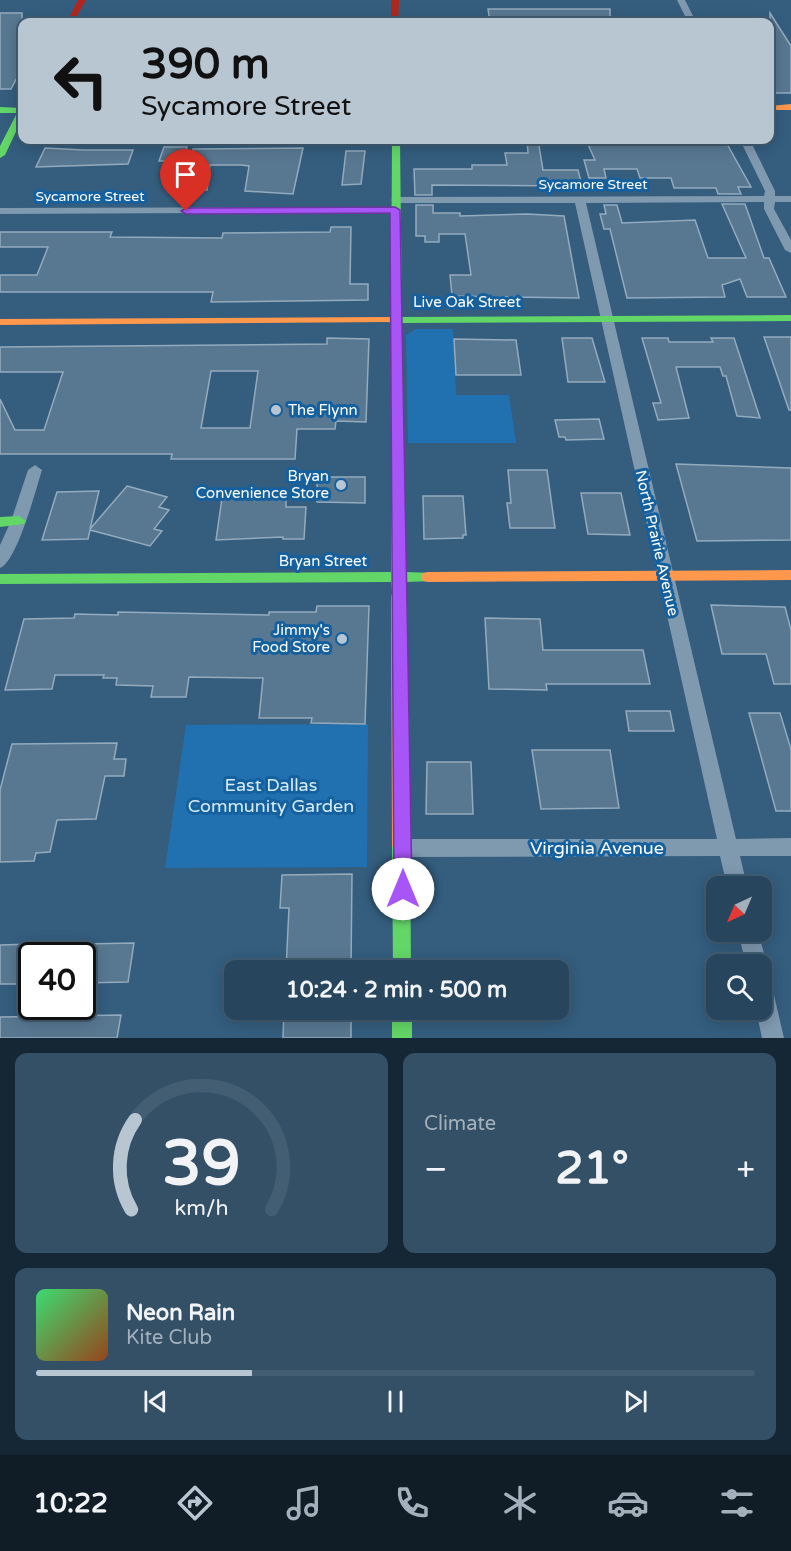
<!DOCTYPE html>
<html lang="en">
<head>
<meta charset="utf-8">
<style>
  :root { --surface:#27465e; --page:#335067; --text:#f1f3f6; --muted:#a4b1bc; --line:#435e73; --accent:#b8c6d2 }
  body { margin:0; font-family:"Varela Round",sans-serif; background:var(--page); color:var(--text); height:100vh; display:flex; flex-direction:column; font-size:22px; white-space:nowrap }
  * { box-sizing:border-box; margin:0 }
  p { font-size:20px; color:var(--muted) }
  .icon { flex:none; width:33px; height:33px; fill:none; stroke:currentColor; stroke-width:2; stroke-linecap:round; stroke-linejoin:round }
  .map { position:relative; height:1038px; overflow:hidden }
  .panel { display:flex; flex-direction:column; gap:15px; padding:15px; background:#152634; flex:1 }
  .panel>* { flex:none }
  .top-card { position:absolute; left:18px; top:18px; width:756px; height:126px; border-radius:12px; box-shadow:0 3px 15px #0003,0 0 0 2px var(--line); background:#b8c6d2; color:#111; overflow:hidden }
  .needle { width:39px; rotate:224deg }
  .fabs { position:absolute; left:706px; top:876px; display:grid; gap:12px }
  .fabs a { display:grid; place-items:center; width:66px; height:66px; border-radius:12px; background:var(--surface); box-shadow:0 3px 15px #0003,0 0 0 2px var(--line); font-size:30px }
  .speed { position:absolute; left:18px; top:942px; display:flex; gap:12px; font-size:30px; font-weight:700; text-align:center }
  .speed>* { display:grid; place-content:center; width:78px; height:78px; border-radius:50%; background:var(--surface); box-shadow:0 3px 15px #0003,0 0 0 2px var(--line); line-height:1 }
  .speed .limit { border:3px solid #111; border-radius:9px; background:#fff; color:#111 }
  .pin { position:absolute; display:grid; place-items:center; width:51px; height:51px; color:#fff; margin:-62px -26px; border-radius:50% 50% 50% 0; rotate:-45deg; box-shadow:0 0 6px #0007 }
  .pin .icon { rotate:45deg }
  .me { position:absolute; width:66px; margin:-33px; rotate:0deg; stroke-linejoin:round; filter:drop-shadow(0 0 4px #0008) }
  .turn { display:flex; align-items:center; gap:21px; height:126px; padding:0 24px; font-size:27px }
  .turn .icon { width:78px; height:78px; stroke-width:2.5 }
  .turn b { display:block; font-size:42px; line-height:51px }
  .big { font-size:45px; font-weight:800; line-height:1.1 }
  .panel .card { flex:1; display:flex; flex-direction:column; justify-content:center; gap:9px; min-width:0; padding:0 21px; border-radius:12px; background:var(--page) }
  .panel .dial { align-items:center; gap:0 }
  .dial svg { height:156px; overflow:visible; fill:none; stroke:var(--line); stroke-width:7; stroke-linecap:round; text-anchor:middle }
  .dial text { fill:var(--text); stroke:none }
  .song { display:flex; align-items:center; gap:18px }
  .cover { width:72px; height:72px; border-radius:9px; background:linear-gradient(135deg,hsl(140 70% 55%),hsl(20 70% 35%)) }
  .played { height:6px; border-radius:3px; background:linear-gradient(90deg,var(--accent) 30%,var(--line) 30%) }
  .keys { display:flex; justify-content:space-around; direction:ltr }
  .heat { display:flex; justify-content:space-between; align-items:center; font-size:33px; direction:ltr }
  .panel .tiles { flex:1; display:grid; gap:15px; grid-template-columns:1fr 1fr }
  .card:last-child { grid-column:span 2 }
  .trip { position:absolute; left:224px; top:960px; width:345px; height:60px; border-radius:12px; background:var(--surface); box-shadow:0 3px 15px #0003,0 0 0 2px var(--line); font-weight:800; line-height:60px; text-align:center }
  .menu { display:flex; height:96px; justify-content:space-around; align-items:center; background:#101c26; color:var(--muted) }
  .menu .icon { width:42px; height:42px }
  .menu .on { color:var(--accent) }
  .menu b { font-size:27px; color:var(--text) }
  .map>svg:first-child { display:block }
  .green { fill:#2171b0 }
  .building { fill:#587891; stroke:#94abbd; stroke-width:1.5; fill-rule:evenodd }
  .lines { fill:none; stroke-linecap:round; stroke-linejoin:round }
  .street { fill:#7f99af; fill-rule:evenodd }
  .fast { fill:#63d668; fill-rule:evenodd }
  .slow { fill:#ff974d; fill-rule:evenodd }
  .jam { fill:#b3261e; fill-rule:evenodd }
  .route { fill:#a855f7; stroke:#6d37a1; stroke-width:1.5 }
  .poi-dot { fill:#b8c6d2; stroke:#15609e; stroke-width:2 }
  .labels { text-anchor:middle; stroke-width:6; stroke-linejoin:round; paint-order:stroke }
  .far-street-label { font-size:14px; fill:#fff; stroke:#15609e }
  .street-label { font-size:15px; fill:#fff; stroke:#15609e }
  .poi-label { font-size:15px; fill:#fff; stroke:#15609e; text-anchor:end }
  .near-park-label { font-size:18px; fill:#d5ecfd; stroke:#15609e }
  .near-street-label { font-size:18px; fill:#fff; stroke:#15609e }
</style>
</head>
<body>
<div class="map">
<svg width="791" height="1038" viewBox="0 0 791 1038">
  <rect width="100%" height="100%" fill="#345d7e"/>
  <g class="green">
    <polygon points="416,329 453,329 456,395 509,395 516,443 408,443 406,335"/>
    <polygon points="368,724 367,867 165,868 186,725"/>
  </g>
  <g class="building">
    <polygon points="488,9 610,9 610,22 490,22"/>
    <polygon points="0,13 22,13 22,68 11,89 0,89"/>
    <polygon points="770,13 791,46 791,93 770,93"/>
    <polygon points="527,140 538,140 543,170 578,170 582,186 432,185 432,195 415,195 414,169 472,169 472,165 507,165 505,153 528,153"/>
    <polygon points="586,140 605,140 606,145 727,144 751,187 738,187 741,194 718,194 716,188 674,188 671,178 640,178 637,169 604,169 606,178 589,178 584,160 595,160"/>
    <polygon points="164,147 187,147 183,161 159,161"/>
    <polygon points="45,148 83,150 133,150 128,164 36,167"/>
    <polygon points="303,148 293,194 245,191 249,166 241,165 210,165 207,190 189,190 193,149"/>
    <polygon points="346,151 365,151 361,184 342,185"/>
    <polygon points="722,204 745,204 764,258 769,258 786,297 747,297 740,279 722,285 725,297 627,298 610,229 604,229 600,214 606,214 604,205 617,205 622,223 695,220 708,258 746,258"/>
    <polygon points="416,205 433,205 433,213 460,213 460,216 527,214 564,216 579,298 452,296 450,275 471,275 465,234 439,234 439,242 425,242 425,236 416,236"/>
    <polygon points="331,227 351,227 350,284 368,284 368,300 211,302 213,292 0,292 0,275 37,275 48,247 0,247 0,232 112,232 110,237 222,238 223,233 330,232"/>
    <polygon points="764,337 791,337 791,410 789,410"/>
    <path d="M327 338 369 339 366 422 336 421 335 429H297L295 459H171L172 454H0V399L15 430H44L63 372H0V347L327 344ZM211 371H258L250 428H201Z"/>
    <polygon points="562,338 592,338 605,382 568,382"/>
    <polygon points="642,338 668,338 669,342 713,342 711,338 734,338 760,418 737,416 726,376 723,376 720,367 676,367 689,418 658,420 653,403 661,403"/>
    <polygon points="454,339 516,340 521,375 456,375"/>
    <polygon points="599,419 604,439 566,440 565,437 559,437 555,420"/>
    <polygon points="676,464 791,468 791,540 697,541"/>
    <polygon points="508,470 547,470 555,528 510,528 507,503 511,503"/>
    <polygon points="317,477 365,477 365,503 317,502"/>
    <polygon points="127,486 167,497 159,507 169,510 154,529 162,531 150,546 90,530 88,539 42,540 57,492 99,491 90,529"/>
    <polygon points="581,493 621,493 630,535 588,534"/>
    <polygon points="423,496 463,496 466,535 463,535 463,538 424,539"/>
    <polygon points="286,497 286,507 306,507 304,539 283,539 283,537 216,540 222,498"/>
    <polygon points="711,605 785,607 791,630 791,684 774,684 766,654 722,654"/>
    <polygon points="317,606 369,606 365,724 311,723 312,718 259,718 263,678 189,677 186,697 151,697 153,686 116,685 117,678 103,678 104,675 55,675 52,689 5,690 24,619 74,618 75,614 118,615 118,612 269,615 269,612 316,612"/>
    <polygon points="485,618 540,619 543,650 643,650 650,684 546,684 547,690 489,689"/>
    <polygon points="626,711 670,711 674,731 629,731"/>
    <polygon points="749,713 780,713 791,749 791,811 776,811"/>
    <polygon points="117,743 114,759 126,759 124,776 105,776 96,819 57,820 50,852 36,853 34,861 0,862 0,790 12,744"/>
    <polygon points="532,750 610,750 619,808 541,809"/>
    <polygon points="427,762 471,762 473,814 426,814"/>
    <polygon points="352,874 351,970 286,970 289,908 280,908 282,875"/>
    <polygon points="134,943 128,982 82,983 82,944"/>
    <polygon points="32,944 32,984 0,984 0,945"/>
    <polygon points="284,1010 351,1010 351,1038 283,1038"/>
    <polygon points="121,1015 117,1038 0,1038 0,1017"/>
  </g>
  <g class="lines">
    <g class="street">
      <polygon points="677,0 685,0 696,22 688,22"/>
      <polygon points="740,140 750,140 775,191 775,196 791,196 791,202 775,202 774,209 791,240 791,253 785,250 764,209 764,202 586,203 736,839 791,838 791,856 740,856 747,886 727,886 720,856 403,857 396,854 393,848 396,842 403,839 717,839 575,203 396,203 391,200 396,197 764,196 765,191"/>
      <polygon points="395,207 400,210 399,212 0,214 0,208"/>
      <path d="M35 465 42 470C36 489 17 562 0 568V545L11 521 28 470Z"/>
      <polygon points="738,932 758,932 767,964 763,971 762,964 746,964"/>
      <polygon points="762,981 770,984 773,991 784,1038 762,1038 756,1010 762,1010"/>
    </g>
    <g class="fast">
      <polygon points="0,107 22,108 22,119 5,155 0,158 0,146 17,113 0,113"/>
      <polygon points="392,140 400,140 402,317 791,315 791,321 402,323 405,572 433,573 435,577 433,581 405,582 403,600 393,600 391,582 0,584 0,574 391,572 391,323 383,320 391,317"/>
      <polygon points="19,516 26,521 24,524 0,527 0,517"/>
      <polygon points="401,838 407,841 410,846 411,970 393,970 392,846 395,841"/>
      <rect x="392" y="1010" width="20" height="28"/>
    </g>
    <g class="slow">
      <polygon points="791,104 791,110 770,110 770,106"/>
      <polygon points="389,317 395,320 393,322 0,325 0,319"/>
      <polygon points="791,570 791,580 428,582 423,581 421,577 423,573 428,572"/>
      <polygon points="398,591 403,592 405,596 410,846 407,851 401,854 395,851 392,846 391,596 393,592"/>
    </g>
    <g class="jam">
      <polygon points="78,0 86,0 73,22 67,22"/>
      <polygon points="391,0 399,0 398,22 391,22"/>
    </g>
  </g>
  <polygon class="route" points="395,207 400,210 412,889 409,895 403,897 396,895 394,889 390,213 186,214 181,211 186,208"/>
  <g class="poi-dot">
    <circle cx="276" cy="410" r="6"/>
    <circle cx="341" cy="485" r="6"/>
    <circle cx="342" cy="639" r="6"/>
  </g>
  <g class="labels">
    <g class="far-street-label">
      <text x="593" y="189">Sycamore Street</text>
      <text x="90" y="201">Sycamore Street</text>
    </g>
    <g class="street-label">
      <text x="467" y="307">Live Oak Street</text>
      <text transform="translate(657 543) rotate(77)" y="5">North Prairie Avenue</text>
      <text x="323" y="566">Bryan Street</text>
    </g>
    <g class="poi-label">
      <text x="288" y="415" text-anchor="start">The Flynn</text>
      <text x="329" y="481">Bryan<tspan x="329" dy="17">Convenience Store</tspan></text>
      <text x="330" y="635">Jimmy's<tspan x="330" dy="17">Food Store</tspan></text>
    </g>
    <g class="near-park-label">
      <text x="271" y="791">East Dallas<tspan x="271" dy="21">Community Garden</tspan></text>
    </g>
    <g class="near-street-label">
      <text x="597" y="854">Virginia Avenue</text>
    </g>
  </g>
</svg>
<div class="fabs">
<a><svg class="needle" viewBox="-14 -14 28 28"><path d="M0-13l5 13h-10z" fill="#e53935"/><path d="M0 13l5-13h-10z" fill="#a4b1bc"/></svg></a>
<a><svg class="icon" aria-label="search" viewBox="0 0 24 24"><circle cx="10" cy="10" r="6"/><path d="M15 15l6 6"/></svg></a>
</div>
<div class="speed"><div class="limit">40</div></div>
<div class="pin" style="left:186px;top:211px;background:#d93025"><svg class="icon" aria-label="arrive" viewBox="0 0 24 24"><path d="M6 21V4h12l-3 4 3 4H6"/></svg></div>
<svg class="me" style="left:403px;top:889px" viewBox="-20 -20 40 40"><circle r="19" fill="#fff"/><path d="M0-13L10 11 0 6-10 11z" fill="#a855f7"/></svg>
<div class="trip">10:24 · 2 min · 500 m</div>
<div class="top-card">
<div class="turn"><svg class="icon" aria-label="left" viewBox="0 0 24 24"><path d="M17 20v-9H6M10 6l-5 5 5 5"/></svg><div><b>390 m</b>Sycamore Street</div></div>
</div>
</div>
<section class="panel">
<div class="tiles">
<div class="card dial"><svg viewBox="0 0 100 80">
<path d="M14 69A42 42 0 1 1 86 69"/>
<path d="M14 69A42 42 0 0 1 16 23" stroke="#b8c6d2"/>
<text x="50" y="56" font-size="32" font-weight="700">39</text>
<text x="50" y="72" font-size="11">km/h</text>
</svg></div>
<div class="card"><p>Climate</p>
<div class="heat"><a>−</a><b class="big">21°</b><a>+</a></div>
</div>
<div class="card">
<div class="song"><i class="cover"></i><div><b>Neon Rain</b><p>Kite Club</p></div></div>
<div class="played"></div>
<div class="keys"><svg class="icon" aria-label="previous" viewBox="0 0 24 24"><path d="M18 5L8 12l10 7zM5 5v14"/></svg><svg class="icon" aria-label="pause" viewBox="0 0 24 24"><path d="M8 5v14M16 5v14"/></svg><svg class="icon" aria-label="next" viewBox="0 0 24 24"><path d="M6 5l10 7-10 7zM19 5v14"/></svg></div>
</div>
</div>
</section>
<nav class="menu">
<b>10:22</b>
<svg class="icon on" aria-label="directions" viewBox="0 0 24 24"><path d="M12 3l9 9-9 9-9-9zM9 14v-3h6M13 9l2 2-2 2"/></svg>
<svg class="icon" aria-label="music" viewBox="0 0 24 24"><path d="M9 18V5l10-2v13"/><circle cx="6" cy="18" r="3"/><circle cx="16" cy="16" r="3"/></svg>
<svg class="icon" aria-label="phone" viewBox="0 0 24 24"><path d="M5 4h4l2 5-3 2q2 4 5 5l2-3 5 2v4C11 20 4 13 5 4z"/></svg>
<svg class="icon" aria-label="climate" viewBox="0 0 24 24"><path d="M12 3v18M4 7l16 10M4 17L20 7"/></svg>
<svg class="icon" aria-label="car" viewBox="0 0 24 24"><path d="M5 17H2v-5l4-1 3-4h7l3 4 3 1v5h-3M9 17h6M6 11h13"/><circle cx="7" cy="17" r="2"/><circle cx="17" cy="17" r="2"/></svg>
<svg class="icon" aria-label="filters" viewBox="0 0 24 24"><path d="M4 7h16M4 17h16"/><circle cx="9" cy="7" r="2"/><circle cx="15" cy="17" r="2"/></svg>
</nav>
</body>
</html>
